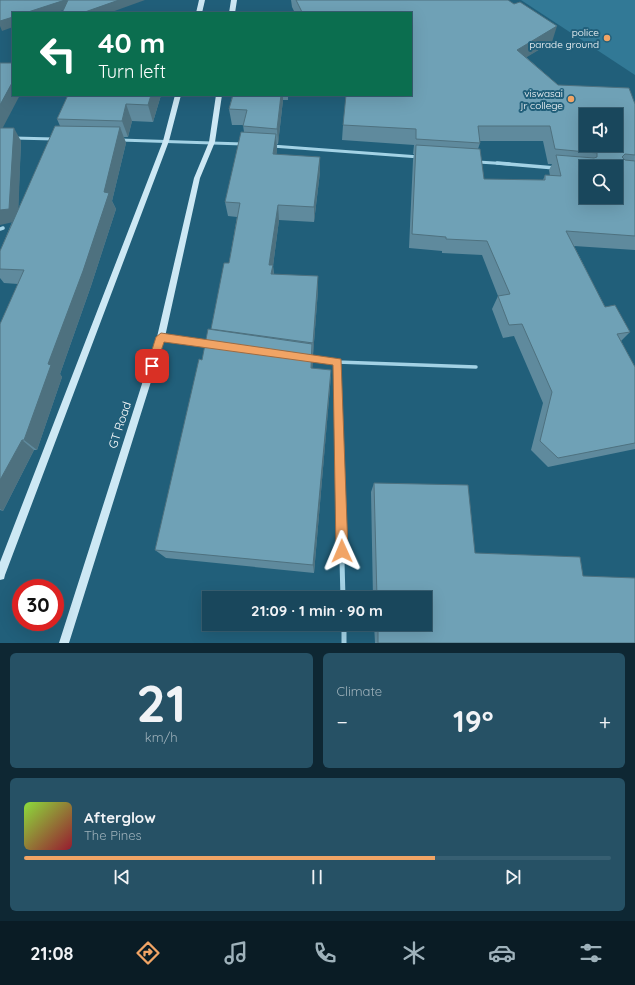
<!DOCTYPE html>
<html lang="en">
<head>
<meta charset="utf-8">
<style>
  :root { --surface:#19475c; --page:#265165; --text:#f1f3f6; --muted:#9fb2bb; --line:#375f72; --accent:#f1a465 }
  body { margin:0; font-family:Quicksand,sans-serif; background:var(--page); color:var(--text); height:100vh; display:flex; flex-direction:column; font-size:15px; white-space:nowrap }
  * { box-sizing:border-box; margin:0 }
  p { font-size:13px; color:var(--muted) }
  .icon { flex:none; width:22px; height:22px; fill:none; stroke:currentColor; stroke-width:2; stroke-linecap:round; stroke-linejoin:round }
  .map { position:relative; height:643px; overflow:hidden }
  .side { display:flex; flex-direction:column; gap:10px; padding:10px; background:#0e2733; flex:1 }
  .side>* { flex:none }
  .hud { position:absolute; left:12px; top:12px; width:400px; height:84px; border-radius:0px; box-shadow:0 4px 16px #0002,0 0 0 1px var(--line); background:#0b6e4f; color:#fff; overflow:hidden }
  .controls { position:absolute; left:579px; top:108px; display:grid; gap:8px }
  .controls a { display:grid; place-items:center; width:44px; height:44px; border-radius:0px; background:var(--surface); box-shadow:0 4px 16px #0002,0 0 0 1px var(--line); font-size:20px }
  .speed { position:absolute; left:12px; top:579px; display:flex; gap:8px; font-size:20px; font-weight:700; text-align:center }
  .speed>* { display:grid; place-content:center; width:52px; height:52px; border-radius:50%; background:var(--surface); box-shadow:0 4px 16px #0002,0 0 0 1px var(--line); line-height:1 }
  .speed .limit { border:6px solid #d22; background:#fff; color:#111 }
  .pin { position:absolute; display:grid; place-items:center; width:34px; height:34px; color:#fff; margin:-17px; border-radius:8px; box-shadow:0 2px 6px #0006 }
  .me { position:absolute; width:44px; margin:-22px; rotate:359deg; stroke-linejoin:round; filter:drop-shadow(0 0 3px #0008) }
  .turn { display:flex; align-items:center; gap:14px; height:84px; padding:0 20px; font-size:18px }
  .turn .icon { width:52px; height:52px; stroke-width:2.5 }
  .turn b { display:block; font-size:28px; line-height:34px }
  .big { font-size:30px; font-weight:700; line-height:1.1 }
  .side .card { flex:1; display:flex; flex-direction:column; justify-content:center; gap:6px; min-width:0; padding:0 14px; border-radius:6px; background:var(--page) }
  .side .dial { align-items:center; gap:0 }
  .dial b { font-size:52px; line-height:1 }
  .song { display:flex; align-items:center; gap:12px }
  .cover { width:48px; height:48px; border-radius:6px; background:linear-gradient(135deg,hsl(90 70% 55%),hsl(350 70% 35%)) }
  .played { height:4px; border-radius:2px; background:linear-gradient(90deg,var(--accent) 70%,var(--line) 70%) }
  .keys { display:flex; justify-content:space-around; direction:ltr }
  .heat { display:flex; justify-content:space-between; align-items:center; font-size:22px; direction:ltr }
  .side .tiles { flex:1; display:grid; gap:10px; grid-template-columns:1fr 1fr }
  .card:last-child { grid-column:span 2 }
  .trip { position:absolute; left:202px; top:591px; width:230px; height:40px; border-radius:0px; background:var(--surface); box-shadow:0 4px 16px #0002,0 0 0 1px var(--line); font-weight:700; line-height:40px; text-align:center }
  .dock { display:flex; height:64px; justify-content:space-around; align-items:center; background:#0a1c25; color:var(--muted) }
  .dock .icon { width:28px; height:28px }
  .dock .active { color:var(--accent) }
  .dock b { font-size:18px; color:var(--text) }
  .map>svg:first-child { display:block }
  .green { fill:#327996 }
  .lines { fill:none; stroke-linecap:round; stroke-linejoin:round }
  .minor-far2 { stroke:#a3d2e5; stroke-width:3 }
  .minor-far1 { stroke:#a3d2e5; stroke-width:3.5 }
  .minor { stroke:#a3d2e5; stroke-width:5 }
  .secondary { fill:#cde8f4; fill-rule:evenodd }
  .wall { fill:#5f8a9d; fill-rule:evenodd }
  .shaded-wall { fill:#4e717f }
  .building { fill:#6fa1b6; stroke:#4e717f; fill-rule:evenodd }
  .route { fill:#f1a465; stroke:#9d6b42 }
  .poi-dot { fill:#f1a465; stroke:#215f7a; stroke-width:1.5 }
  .labels { text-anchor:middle; stroke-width:4; stroke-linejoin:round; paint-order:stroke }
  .far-poi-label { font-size:10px; fill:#fff; stroke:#215f7a; text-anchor:end }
  .street-label { font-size:12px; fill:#fff; stroke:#215f7a }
</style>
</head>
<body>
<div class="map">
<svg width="635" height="643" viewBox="0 0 635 643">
  <rect width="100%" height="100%" fill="#215f7a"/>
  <polygon class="green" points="521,0 635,0 635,75"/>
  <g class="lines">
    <g class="minor-far2">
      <polyline points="14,138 54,139"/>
      <polyline points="120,140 243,144"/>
      <polyline points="272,146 419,157"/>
      <polyline points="478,162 510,164"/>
    </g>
    <g class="minor-far1">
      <polyline points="497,163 555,168"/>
      <polyline points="0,229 3,228"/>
      <polyline points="161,337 210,344"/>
      <polyline points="308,358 337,362 476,367"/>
      <polyline points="337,362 337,374"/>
    </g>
    <g class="minor">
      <polyline points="337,373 343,598"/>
      <polyline points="344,624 344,643"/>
    </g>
    <g class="secondary">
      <polygon points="199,0 205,0 202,13 196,13"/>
      <polygon points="231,0 237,0 235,13 229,13"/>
      <polygon points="175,95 181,95 169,141 5,575 4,579 0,580 0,562 163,141"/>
      <polygon points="216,95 222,95 215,142 200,178 165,337 69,643 59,643 157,337 194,178 209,142"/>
    </g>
  </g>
  <g class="wall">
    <path d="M291 0H508L552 42 526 57 558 85 635 104V250L574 246 605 307 630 332 621 341 635 367V449L548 467 531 450 543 403 514 336 503 338 492 309 498 296 482 255 442 253V251L409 248 413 160 414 154H413L414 145 342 140 343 125 411 95 295 13 292 7ZM479 141H543L548 164H552L549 170 550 176 545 175 543 180 484 179 478 149 480 143Z"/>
    <polygon points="68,95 161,95 153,122 132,121 128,137 124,137 126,143 112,201 116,209 91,286 60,374 62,377 37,450 34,450 3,511 0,510 0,324 18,284 4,283 0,278 0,251 12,222 2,128 21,141 18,209 60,126 57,119"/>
    <polygon points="231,95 288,95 288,100 283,100 278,144 277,144 277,150 276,155 320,172 314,222 279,220 273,266 274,274 318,290 313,355 312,369 331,370 330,387 314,573 166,558 155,550 202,360 211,330 211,329 229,263 237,217 228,216 225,202 244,132 243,125 232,125 229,109 232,97 231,97"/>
    <polygon points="374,483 475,553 583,576 635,643 375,643 374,624 425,624 425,598 373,598 371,492"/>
  </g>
  <g class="shaded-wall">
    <polygon points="65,0 70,0 72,7 55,13 25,13"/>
    <polygon points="119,0 145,0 109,13 82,13"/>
    <polygon points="13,17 13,27 2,31 0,26 0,21"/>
    <polygon points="557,26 552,42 512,66 517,50"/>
    <polygon points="13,81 13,95 20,95 0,133 0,105"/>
    <polygon points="151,95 161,95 153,122 148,105"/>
    <polygon points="281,95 283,95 283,100 278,144 277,129"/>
    <polygon points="126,104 132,121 128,137 122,121"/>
    <polygon points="120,127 126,143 112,201 116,209 91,286 60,374 62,377 37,450 24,440 48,364"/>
    <polygon points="14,128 21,141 18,221 0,225 0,210"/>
    <polygon points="276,134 277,150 275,170 273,154"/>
    <polygon points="320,157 320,172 314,222 314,207"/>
    <polygon points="278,205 279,220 273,266 274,279 273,288 269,265"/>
    <polygon points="318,276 318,290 313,355 313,343"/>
    <polygon points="312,344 313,362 311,385 311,368"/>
    <polygon points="331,370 330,387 314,573 313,565"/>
    <polygon points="22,440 34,450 3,511 0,509 0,480"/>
  </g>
  <g class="building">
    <polygon points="0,0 65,0 25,13 13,13 13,17 0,21"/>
    <polygon points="68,0 119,0 82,13 62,13"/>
    <path d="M296 0H508L514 4 520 2 557 26 517 50 558 85 629 88 635 104V155L625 154 622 157 625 160 635 161V236L566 231 605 307 615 305 630 332 617 334 635 367V443L558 458 540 441 552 392 522 324 509 325 498 296 510 294 487 241 446 239V237L412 234 416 145 480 149 484 179 545 180V175L561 176 556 155 594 158 597 157V153L555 149 550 126H478L480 143 416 139V129L343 125 346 95H411V13H292L302 12ZM586 115H616V145H586ZM586 167H616V197H586Z"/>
    <polygon points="0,63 13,63 13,81 0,105"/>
    <polygon points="68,95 151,95 148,105 126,104 122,121 57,119"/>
    <polygon points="233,95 281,95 277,129 243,126 247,110 229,109"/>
    <polygon points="55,126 120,127 104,192 109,193 83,271 48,364 51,365 24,440 22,440 0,480 0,324 24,270 0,269 0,251"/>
    <polygon points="0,128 14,128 9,209 0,210"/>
    <polygon points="241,132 276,134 273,154 320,157 314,207 278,205 269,265 273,265 271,274 318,276 313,343 211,329 224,263 229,263 240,203 225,202"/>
    <polygon points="208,329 312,344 311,368 331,370 313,565 155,550 199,359 202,360"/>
    <polygon points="374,483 468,485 475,553 580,557 583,576 635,578 635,643 378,643 378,624 425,624 425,598 377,598"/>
  </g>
  <polygon class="route" points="161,333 341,359 348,551 346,555 342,557 338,555 336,551 333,365 164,342 156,366 152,370 147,366 156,337"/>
  <g class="poi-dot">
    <circle cx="607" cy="38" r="4"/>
    <circle cx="571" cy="99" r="4"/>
  </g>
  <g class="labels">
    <g class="far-poi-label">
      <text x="599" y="36">police<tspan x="599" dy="12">parade ground</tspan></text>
      <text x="563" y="97">viswasai<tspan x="563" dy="12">jr college</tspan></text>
    </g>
    <g class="street-label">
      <text transform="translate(120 425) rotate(-72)" y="4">GT Road</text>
    </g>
  </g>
</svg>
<div class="controls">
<a><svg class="icon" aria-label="sound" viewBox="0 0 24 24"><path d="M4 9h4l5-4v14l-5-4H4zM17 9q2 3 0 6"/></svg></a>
<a><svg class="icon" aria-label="search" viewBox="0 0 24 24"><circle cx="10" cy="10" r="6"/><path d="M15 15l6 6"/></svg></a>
</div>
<div class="speed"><div class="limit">30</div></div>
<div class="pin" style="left:152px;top:366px;background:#d93025"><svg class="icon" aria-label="arrive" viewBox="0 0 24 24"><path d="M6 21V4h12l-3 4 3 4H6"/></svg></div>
<svg class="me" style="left:342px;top:551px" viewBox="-20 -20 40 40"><path d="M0-17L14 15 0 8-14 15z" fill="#f1a465" stroke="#fff" stroke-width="4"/></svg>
<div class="trip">21:09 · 1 min · 90 m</div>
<div class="hud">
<div class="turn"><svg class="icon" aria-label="left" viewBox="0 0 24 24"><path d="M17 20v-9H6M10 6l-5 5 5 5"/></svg><div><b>40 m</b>Turn left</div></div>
</div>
</div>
<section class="side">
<div class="tiles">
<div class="card dial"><b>21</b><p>km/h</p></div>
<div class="card"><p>Climate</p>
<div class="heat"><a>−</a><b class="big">19°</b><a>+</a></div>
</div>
<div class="card">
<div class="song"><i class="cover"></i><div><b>Afterglow</b><p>The Pines</p></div></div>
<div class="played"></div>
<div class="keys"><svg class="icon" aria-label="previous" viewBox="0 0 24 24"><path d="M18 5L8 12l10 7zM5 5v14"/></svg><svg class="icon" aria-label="pause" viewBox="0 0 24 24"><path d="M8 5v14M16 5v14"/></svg><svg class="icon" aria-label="next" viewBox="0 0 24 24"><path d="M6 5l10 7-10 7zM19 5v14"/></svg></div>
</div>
</div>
</section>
<nav class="dock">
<b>21:08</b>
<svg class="icon active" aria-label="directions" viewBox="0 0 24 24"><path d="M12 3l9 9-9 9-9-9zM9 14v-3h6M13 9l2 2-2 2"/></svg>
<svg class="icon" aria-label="music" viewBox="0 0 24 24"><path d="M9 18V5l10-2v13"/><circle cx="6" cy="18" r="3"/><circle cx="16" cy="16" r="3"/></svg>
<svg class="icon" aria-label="phone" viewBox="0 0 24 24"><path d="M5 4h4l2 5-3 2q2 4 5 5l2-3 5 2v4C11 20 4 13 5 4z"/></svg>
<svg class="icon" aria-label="climate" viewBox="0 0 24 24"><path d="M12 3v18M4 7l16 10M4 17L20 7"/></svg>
<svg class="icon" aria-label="car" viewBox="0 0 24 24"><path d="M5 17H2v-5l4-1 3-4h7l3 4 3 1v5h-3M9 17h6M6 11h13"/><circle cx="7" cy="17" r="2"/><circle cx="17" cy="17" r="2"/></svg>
<svg class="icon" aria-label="filters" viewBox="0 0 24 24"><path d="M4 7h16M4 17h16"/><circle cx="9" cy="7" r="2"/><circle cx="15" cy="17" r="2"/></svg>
</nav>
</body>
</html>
